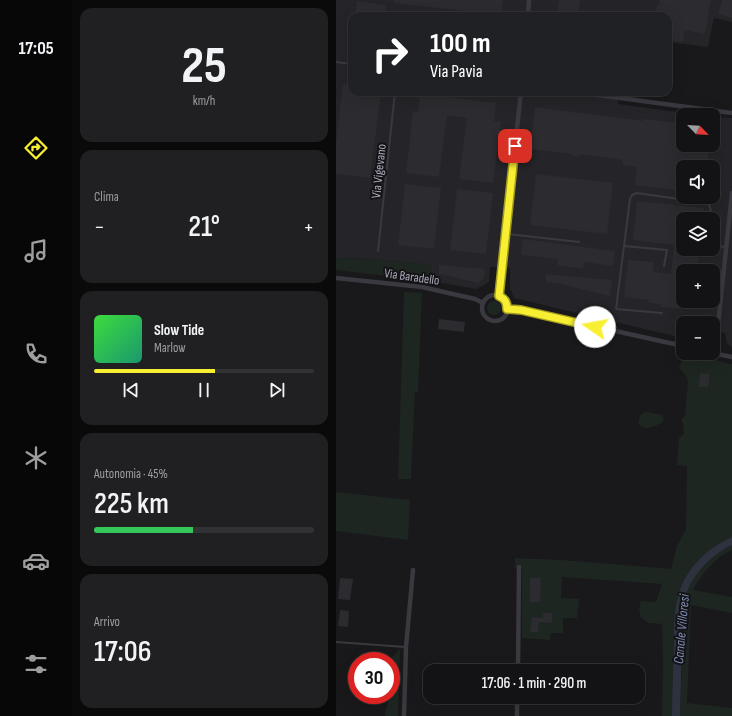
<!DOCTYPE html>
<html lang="it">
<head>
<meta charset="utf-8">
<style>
  :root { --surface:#131214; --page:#202022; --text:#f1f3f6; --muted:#9d9ea0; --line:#323234; --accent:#f9ef32 }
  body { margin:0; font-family:"Sofia Sans Condensed",sans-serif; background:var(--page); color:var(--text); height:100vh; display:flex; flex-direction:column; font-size:15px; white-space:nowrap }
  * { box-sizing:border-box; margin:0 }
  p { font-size:13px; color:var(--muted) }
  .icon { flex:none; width:22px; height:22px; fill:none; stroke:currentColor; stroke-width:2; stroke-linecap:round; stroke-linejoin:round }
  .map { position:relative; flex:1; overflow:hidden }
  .details { display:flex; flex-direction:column; gap:8px; padding:8px; background:#0a0a0b; width:264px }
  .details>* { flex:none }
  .hud { position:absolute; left:12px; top:12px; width:324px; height:84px; border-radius:12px; box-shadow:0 4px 16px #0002,0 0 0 1px var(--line); background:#202124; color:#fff; overflow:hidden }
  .needle { width:26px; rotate:115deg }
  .fabs { position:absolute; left:340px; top:108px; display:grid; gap:8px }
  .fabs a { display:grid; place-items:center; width:44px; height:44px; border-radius:8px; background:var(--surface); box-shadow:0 4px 16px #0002,0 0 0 1px var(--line); font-size:20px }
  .speed { position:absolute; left:12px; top:652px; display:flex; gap:8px; font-size:20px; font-weight:700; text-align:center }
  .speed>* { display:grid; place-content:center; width:52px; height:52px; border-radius:50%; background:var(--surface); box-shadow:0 4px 16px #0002,0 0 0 1px var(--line); line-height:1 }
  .speed .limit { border:6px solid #d22; background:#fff; color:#111 }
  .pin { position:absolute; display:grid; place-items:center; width:34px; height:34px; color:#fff; margin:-17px; border-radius:8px; box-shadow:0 2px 6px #0006 }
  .me { position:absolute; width:44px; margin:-22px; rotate:282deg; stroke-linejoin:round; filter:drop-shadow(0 0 3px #0008) }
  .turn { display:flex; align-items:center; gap:14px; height:84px; padding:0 16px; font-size:18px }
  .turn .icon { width:52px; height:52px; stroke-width:2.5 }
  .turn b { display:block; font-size:28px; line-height:34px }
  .big { font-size:30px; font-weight:600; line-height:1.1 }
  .details .widget { flex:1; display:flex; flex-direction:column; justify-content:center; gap:6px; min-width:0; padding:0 14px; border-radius:12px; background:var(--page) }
  .details .dial { align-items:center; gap:0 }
  .dial b { font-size:52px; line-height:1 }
  .song { display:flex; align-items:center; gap:12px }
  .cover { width:48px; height:48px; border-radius:6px; background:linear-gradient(135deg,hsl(120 70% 55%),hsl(160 70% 35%)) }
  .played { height:4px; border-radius:2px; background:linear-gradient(90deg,var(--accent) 55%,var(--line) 55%) }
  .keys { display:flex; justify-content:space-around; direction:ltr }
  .heat { display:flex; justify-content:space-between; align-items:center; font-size:22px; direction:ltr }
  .charge { height:6px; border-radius:3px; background:linear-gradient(90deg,#34c759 45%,var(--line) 0) }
  .trip { position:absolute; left:87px; top:664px; width:222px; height:40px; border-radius:12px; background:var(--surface); box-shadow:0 4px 16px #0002,0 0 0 1px var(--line); font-weight:600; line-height:40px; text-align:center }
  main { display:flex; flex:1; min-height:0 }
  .dock { display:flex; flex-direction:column; width:72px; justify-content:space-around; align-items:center; background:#080708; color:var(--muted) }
  .dock .icon { width:28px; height:28px }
  .dock .selected { color:var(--accent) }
  .dock b { font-size:18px; color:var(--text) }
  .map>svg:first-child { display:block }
  .built { fill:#252428; fill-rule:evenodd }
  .green { fill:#1e2621 }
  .water { fill:#2d323f }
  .building { fill:#2c2b2f }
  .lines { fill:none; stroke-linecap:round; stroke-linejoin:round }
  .service { stroke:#3a3940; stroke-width:2 }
  .minor { stroke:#3a3940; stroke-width:4.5 }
  .route-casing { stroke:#a29b20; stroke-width:10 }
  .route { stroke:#f9ef32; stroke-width:7 }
  .labels { text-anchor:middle; stroke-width:4; stroke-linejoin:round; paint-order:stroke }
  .street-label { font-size:13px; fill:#aab; stroke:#141316 }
  .water-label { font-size:14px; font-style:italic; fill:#808eb7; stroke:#141316 }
</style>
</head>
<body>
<main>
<nav class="dock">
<b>17:05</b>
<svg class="icon selected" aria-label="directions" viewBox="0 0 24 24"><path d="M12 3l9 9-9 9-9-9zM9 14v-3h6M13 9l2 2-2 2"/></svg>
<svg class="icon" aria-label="music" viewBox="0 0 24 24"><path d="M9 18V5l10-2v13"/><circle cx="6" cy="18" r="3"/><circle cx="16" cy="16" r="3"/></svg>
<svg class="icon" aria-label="phone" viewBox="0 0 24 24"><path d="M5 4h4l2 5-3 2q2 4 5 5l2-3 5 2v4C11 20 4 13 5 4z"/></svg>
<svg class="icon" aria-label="climate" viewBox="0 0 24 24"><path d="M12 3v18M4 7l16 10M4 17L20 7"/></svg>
<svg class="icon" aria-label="car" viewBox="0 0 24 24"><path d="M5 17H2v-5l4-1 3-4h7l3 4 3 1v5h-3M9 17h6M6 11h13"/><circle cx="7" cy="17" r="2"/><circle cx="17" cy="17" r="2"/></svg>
<svg class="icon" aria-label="filters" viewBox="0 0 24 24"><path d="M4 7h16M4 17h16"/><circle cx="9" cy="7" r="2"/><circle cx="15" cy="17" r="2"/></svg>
</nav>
<section class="details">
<div class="widget dial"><b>25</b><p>km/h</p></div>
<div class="widget"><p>Clima</p>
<div class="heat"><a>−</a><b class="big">21°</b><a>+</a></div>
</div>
<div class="widget">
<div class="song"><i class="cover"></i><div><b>Slow Tide</b><p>Marlow</p></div></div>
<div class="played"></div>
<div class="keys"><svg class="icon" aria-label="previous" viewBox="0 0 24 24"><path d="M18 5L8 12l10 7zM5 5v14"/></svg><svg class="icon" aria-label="pause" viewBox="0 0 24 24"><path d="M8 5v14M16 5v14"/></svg><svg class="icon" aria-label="next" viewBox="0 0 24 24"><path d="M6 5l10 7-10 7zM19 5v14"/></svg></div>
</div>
<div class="widget"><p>Autonomia · 45%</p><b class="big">225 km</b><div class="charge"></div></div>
<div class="widget"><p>Arrivo</p><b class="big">17:06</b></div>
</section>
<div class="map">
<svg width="396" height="716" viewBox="0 0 396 716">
  <rect width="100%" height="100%" fill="#19181b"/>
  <path class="built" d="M0 0H396V22L378 18 372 47 332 42V16H16V92H282V104L364 115H347V145H377V117L396 118V348L391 343 389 333 377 331V323H347V338L178 298 174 288V268L154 267 153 282 140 289 95 281 94 265 37 259 0 258ZM347 167H377V197H347ZM347 219H377V249H347ZM347 271H377V301H347Z"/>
  <g class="green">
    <polygon points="0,258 37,259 94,265 95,281 0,270"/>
    <polygon points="68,292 86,293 82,392 79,392 75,479 62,479"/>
    <circle cx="158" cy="308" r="7"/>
    <path d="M342 351 362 357 396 364V537C371 548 349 569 342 596 337 613 338 631 338 648 337 671 336 693 336 716H326L327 660 326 624 313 623 305 618 303 609 305 601 320 602 326 584 226 577 225 598 243 599 241 618H227V633H215L214 640 186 638V568H179V558L226 560 335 569 341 546 350 529 351 466 341 465 343 438 348 434 347 424 345 419 349 416 352 381 350 376 343 368 347 356Z"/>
    <path d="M311 412 326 415 328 419 326 423C318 426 311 431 303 425V419L305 414Z"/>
    <polygon points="0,492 74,500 72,540 0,531"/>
    <path d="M396 545V550C380 556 365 575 357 590L396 597V613L355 605 351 703 396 708V716H344C345 691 346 667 346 642 347 625 346 600 354 585 363 568 379 553 396 545Z"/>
    <path d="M64 649 62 716H49C49 709 53 702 54 695H55V661H53Z"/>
  </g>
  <path class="water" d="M396 537V545C379 553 363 568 354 585 346 600 347 622 346 639 345 665 345 690 344 716H336C336 693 337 671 338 648 338 631 337 613 342 596 349 569 371 548 396 537Z"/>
  <g class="building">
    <polygon points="58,0 167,0 165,15 58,3"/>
    <polygon points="223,0 244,0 242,16 220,16"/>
    <polygon points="324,0 375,0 369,34 349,30 347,42 332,40 332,16 319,16 321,5 323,5"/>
    <polygon points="386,0 396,0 396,18 382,14"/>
    <polygon points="21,1 50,5 49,16 19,16"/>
    <polygon points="7,84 16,85 16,92 45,92 34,178 0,174 0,143"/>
    <polygon points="84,94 160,103 158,121 165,122 157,183 123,179 131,118 111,115 103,177 70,173 77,111 82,112"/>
    <polygon points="199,107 307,121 307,119 347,124 347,145 374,145 371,167 347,167 347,191 299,185 301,167 286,165 287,160 244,154 243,157 235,156 236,154 194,149"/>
    <polygon points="200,174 277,183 271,234 194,225"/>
    <polygon points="69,184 105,188 98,249 62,245"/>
    <polygon points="121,189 157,193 150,254 114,250"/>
    <polygon points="301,201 368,208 367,219 347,219 347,249 364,249 361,271 347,271 347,301 358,301 357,310 325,307 325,304 312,303 313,300 288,297 292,260 318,262 317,272 335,274 338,245 297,240"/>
    <polygon points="187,239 279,251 277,266 248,262 247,269 221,265 222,259 185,255"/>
    <polygon points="103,265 149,269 148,278 142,283 103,274"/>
    <polygon points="210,274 276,280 274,296 220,283 210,282"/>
    <polygon points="103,319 129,322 128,332 102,329"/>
    <polygon points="364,373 374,374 372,387 363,387"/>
    <polygon points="4,578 17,579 14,600 2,599"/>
    <polygon points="194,578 205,578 204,602 194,602"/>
    <polygon points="4,610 13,611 12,627 2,626"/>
    <polygon points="207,613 216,613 216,623 203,622 202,632 194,632 196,617 207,618"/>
    <polygon points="248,663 272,663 271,671 242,671 242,664 248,665"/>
  </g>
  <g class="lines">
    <g class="service">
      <polyline points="0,62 16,64"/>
      <polyline points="171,234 243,242"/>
      <polyline points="288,246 331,250 328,266"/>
      <polyline points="377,246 390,247"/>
      <polyline points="42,251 59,92"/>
      <path d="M326 313 280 309 294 199 296 195 301 193 371 203C376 208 375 212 374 219"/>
      <polyline points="0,642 69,647"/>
    </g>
    <g class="minor">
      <polyline points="192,16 193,0"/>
      <polyline points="239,92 396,113"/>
      <polyline points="0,278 86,287 139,299 147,303"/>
      <polyline points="163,295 173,200 185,92"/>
      <circle cx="159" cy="308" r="13"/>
      <polyline points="171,309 185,310 347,346"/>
      <polyline points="377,353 396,357"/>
      <polyline points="379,353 396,193"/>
      <polyline points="182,671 183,567"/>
      <polyline points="68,716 70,647 77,570"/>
      <polyline points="181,716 181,697"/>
    </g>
  </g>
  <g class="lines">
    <g class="route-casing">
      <path id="route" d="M179 146 163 296C169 299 171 302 171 309L185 310 259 327"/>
    </g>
    <use href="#route" class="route"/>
  </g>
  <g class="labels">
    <g class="street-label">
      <text transform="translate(42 171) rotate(-84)" y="5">Via Vigevano</text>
      <text transform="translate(76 276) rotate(8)" y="5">Via Baradello</text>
    </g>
    <g class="water-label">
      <text transform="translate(345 629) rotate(-85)" y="5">Canale Villoresi</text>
    </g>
  </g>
</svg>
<div class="fabs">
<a><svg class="needle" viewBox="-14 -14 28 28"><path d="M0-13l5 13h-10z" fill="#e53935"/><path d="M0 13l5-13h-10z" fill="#9d9ea0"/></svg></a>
<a><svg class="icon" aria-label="sound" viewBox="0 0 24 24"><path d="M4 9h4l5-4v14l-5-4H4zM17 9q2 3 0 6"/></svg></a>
<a><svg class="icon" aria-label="layers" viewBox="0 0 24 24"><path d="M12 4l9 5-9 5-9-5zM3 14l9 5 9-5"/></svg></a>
<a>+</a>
<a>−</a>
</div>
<div class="speed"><div class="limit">30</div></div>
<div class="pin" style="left:179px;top:146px;background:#d93025"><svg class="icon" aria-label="arrive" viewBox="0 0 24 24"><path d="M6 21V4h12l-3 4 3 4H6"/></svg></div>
<svg class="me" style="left:259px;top:327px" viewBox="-20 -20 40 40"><circle r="19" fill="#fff"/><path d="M0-13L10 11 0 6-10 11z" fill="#f9ef32"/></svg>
<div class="trip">17:06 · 1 min · 290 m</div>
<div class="hud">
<div class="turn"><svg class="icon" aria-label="right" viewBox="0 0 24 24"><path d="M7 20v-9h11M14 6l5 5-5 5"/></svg><div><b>100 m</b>Via Pavia</div></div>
</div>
</div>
</main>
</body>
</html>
